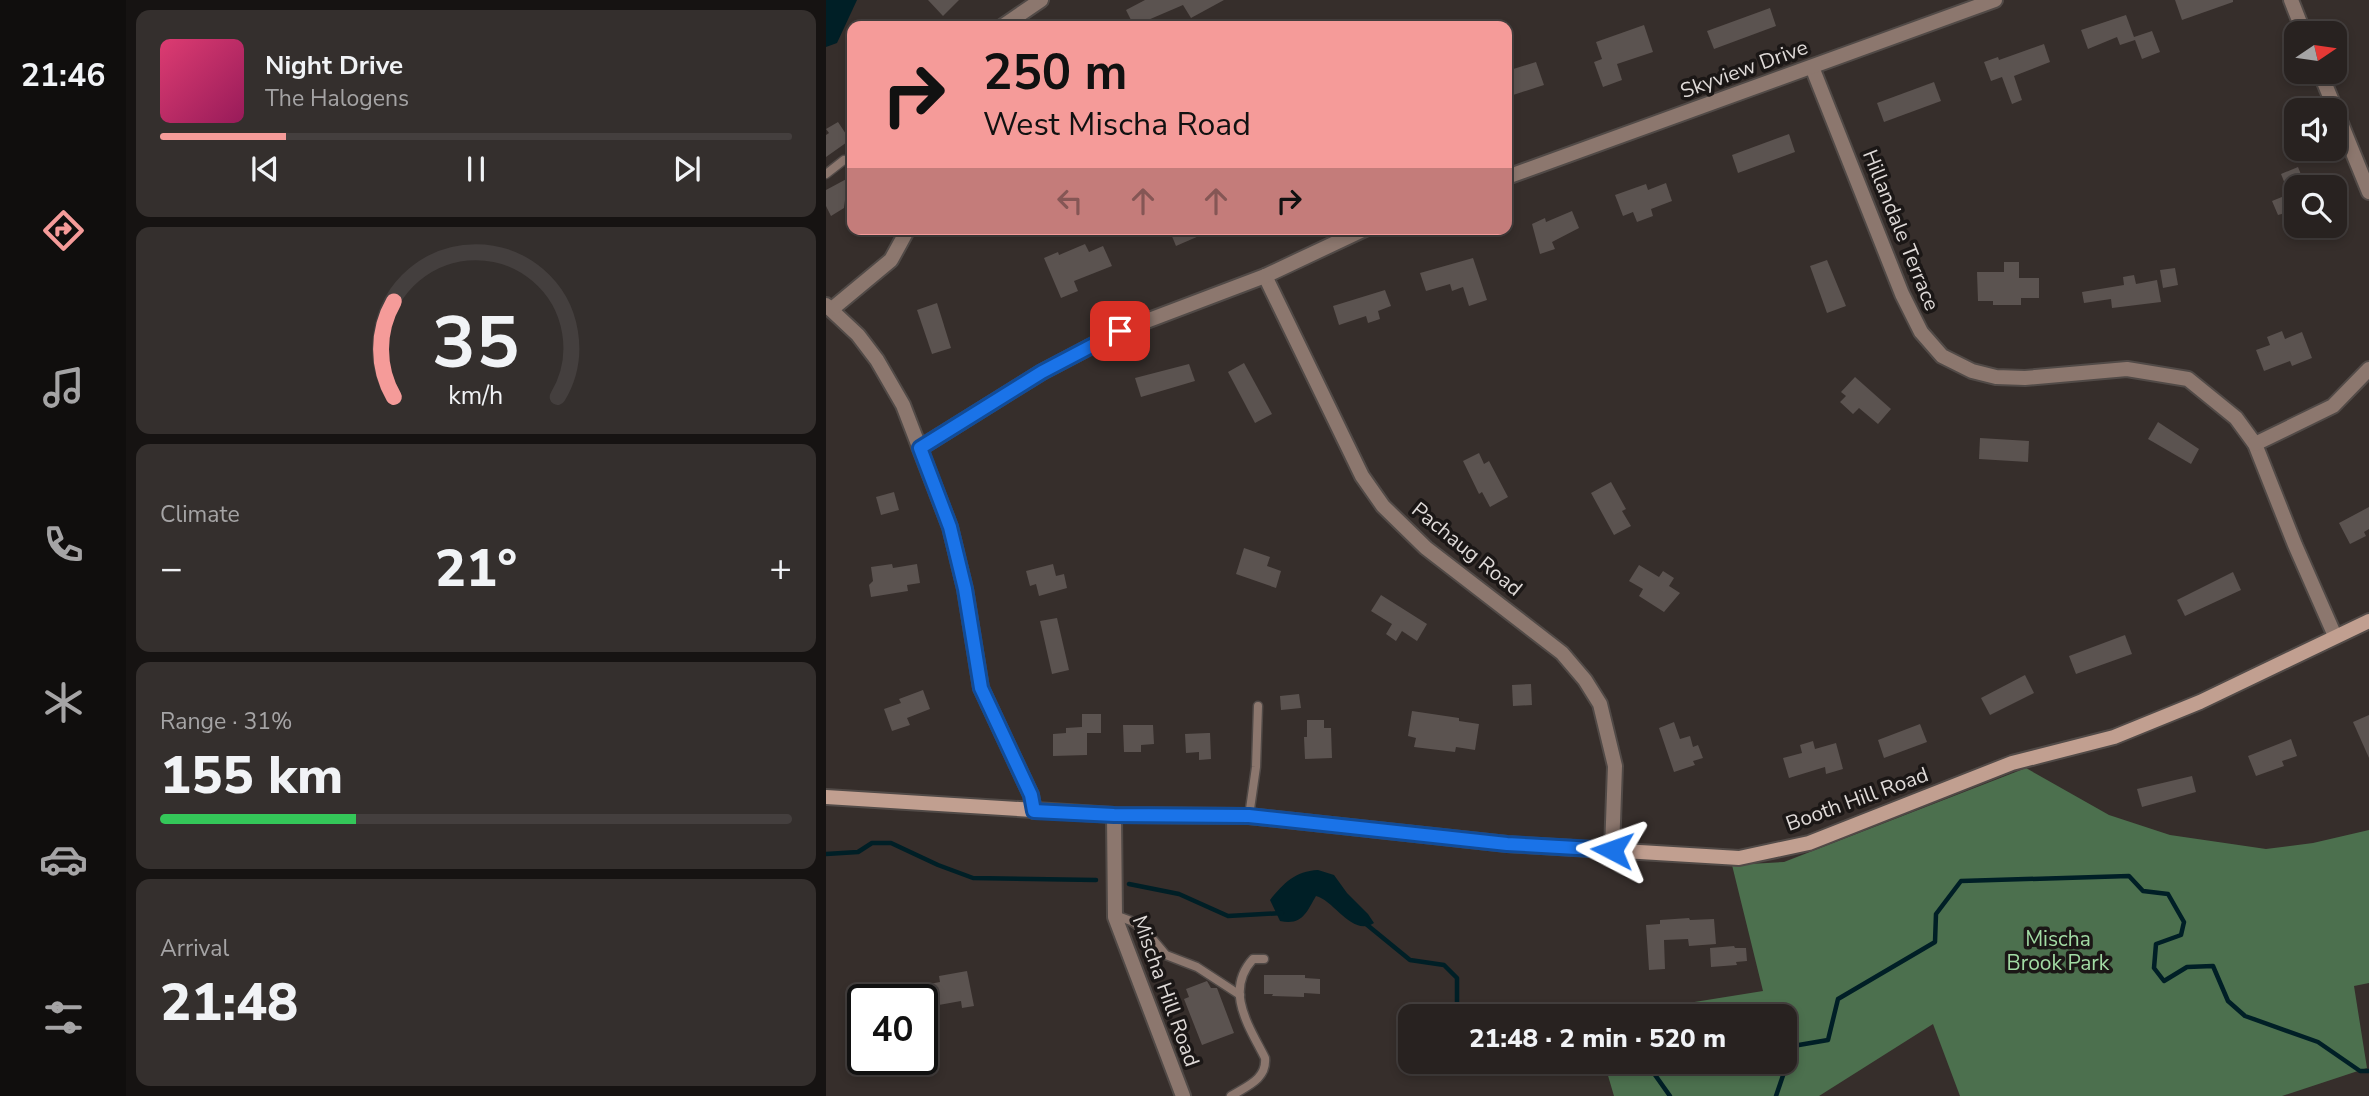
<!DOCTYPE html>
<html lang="en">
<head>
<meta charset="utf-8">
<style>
  :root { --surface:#282220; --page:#342f2d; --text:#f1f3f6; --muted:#a5a4a5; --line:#443f3e; --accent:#f59b99 }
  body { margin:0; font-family:"Nunito Sans",sans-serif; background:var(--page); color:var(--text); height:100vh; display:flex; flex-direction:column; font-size:26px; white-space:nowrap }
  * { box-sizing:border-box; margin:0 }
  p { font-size:23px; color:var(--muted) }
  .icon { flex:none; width:38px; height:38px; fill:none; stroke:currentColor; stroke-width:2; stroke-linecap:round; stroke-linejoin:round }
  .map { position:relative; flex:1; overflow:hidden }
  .details { display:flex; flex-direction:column; gap:10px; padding:10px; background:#161312; width:700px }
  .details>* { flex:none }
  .hud { position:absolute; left:21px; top:21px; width:665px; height:214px; border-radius:14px; box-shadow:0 4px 10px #0003,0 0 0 2px var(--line); background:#f59b99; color:#111; overflow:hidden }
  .needle { width:46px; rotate:77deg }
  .fabs { position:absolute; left:1458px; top:21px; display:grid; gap:14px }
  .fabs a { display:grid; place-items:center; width:63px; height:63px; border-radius:14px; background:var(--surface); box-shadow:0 4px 10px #0003,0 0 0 2px var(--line); font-size:35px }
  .speed { position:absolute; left:21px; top:984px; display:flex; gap:14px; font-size:35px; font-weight:700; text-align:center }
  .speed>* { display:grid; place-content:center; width:91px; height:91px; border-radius:50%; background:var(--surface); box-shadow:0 4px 10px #0003,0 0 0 2px var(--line); line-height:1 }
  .speed .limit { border:4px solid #111; border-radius:10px; background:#fff; color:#111 }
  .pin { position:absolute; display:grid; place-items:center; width:60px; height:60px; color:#fff; margin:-30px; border-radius:14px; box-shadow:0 4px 10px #0006 }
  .me { position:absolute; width:77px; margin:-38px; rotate:274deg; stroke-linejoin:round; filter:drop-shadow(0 0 5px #0008) }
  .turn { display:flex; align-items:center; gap:24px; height:147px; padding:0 21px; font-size:32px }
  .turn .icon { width:91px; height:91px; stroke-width:2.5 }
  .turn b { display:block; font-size:49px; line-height:60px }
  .lanes { display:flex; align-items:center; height:66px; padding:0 21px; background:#0003; justify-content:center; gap:35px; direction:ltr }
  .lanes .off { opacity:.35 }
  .big { font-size:52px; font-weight:800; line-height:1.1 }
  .details .widget { flex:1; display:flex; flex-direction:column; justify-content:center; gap:10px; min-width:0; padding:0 24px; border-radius:14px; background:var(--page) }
  .details .dial { align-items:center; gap:0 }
  .dial svg { height:182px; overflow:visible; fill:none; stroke:var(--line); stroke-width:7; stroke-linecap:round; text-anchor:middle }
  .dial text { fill:var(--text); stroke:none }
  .song { display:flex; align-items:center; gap:21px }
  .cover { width:84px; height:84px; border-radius:10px; background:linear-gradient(135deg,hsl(340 70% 55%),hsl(330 70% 35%)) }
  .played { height:7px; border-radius:4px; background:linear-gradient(90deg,var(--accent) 20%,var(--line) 20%) }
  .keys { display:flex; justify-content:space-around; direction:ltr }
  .heat { display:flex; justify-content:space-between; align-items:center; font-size:38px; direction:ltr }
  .charge { height:10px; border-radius:5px; background:linear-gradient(90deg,#34c759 31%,var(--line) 0) }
  .trip { position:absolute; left:572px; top:1004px; width:399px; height:70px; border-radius:14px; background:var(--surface); box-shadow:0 4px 10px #0003,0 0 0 2px var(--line); font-weight:800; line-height:70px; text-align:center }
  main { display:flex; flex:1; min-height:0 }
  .tabs { display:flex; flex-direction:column; width:126px; justify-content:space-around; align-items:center; background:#100e0d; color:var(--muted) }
  .tabs .icon { width:49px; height:49px }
  .tabs .current { color:var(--accent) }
  .tabs b { font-size:32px; color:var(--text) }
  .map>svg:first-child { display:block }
  .forest { fill:#4c704e }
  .water { fill:#001f26 }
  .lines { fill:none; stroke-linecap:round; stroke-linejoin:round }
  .stream { stroke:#001f26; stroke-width:4.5 }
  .building { fill:#5b5350 }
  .lane-casing { stroke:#514a47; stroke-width:11 }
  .street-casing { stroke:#514a47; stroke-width:18 }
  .secondary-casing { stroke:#514a47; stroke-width:18 }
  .lane { stroke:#8c776e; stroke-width:8 }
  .street { stroke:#8c776e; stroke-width:14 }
  .secondary { stroke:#c19f90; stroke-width:14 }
  .route-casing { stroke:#114b97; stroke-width:18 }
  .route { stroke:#1a73e8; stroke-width:12 }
  .labels { text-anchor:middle; stroke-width:7; stroke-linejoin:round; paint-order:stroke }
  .street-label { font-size:21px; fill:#dfdad8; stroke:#1b1716 }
  .park-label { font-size:21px; fill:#a2dba4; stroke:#1b1716 }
</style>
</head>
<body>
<main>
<nav class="tabs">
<b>21:46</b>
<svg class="icon current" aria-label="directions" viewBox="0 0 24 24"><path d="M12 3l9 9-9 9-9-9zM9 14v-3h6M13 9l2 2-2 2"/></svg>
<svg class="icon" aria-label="music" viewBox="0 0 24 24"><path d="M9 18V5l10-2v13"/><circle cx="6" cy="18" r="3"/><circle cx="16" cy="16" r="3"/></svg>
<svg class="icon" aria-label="phone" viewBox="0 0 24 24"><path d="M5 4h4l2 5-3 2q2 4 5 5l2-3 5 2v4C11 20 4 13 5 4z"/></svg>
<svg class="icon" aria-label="climate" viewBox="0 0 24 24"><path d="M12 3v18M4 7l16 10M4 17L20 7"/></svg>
<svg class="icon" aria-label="car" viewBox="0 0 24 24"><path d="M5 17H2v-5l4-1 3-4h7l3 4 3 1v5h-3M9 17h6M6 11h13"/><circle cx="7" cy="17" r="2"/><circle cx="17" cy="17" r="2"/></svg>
<svg class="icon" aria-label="filters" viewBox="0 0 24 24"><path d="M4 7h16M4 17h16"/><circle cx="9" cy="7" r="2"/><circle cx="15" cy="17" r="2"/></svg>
</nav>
<section class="details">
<div class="widget">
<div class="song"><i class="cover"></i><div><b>Night Drive</b><p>The Halogens</p></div></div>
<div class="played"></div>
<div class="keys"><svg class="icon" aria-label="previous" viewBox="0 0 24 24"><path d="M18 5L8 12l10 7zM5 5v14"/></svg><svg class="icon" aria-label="pause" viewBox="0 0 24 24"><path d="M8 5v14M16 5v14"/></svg><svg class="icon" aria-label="next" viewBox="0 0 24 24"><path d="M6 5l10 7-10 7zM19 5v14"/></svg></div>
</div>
<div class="widget dial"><svg viewBox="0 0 100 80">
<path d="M14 69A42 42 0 1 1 86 69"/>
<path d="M14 69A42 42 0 0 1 14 27" stroke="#f59b99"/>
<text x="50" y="56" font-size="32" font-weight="700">35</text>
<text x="50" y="72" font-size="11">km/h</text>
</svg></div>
<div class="widget"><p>Climate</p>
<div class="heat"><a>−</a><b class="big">21°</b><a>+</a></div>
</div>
<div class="widget"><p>Range · 31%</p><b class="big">155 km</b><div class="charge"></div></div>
<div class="widget"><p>Arrival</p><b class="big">21:48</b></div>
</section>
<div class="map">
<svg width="1543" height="1096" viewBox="0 0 1543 1096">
  <rect width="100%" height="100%" fill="#362e2b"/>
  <polygon class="forest" points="1200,768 1283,815 1344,835 1440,849 1487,843 1543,830 1543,983 1528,986 1541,1068 1456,1096 1134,1096 1107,1024 993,1096 788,1096 778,1062 959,1062 959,1017 775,1017 937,991 906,865 958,862"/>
  <g class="water">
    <polygon points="0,0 31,0 11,43 0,47"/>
    <path d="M492 870 508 875 521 893 542 914 548 923C526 937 509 901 490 896 481 911 477 926 454 921L444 900C458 883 469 871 492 870Z"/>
  </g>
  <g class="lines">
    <g class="stream">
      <polyline points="0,854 32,852 46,843 65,843 112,865 147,878 270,880"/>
      <polyline points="303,884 353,894 402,916 456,913"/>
      <polyline points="540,924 584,960 618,965 631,978 631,1004 648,1017"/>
      <polyline points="806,1062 822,1065 844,1096"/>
      <polyline points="950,1096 967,1046 1002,1040 1012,999 1109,942 1110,914 1135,881 1303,876 1317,891 1342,894 1358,922 1355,935 1330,944 1328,968 1338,981 1361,967 1387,966 1402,1001 1419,1016 1492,1042 1534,1071 1543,1071"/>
    </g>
  </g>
  <g class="building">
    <polygon points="102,0 133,0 117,16"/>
    <polygon points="319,0 398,0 365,18 357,5 308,26 300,10"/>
    <polygon points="1349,0 1407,0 1407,2 1356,20"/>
    <polygon points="944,8 950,26 888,49 881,31"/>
    <polygon points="1300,15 1308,37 1326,31 1334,52 1316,59 1309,40 1294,45 1291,37 1262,49 1255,30"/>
    <polygon points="818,25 827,52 791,64 796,80 777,87 768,62 776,59 770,42"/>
    <polygon points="1218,44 1224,62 1188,76 1196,100 1186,104 1176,77 1165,81 1158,62 1172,57 1173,60"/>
    <polygon points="710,62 718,85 681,97 681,71"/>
    <polygon points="1108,82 1115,101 1058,122 1051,103"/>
    <polygon points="12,122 24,140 0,157 0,135 3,133 0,129"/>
    <polygon points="963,134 969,152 912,173 906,155"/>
    <polygon points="1472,167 1480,187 1470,187 1470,210 1452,215 1446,201 1463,194 1455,174"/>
    <polygon points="26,176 26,201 19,200 18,208 5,216 0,206 0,190"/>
    <polygon points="840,183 846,201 825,209 827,216 811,222 807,212 797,216 789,195 820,184 822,190"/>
    <polygon points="746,211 753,228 726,242 729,249 714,254 706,224 719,218 720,222"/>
    <polygon points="343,229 389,229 350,246"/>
    <polygon points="259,244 263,252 277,246 286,266 248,281 252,291 235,298 218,258 232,252 233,255"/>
    <polygon points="647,258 661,300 643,306 637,287 626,291 624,284 600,291 594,273"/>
    <polygon points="1001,260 1020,306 1001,313 984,266"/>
    <polygon points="1178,262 1193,262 1193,278 1213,278 1213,298 1195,298 1195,305 1167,305 1167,301 1152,301 1151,272 1178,272"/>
    <polygon points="1349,268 1352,285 1337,288 1334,270"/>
    <polygon points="1308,275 1310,284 1331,280 1335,302 1286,308 1285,299 1258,303 1256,292 1298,285 1297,277"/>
    <polygon points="559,290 565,306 552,311 554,319 542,323 540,316 513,325 507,306"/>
    <polygon points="111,303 125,348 106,354 91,310"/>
    <polygon points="1456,331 1459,339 1476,332 1486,358 1466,366 1464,361 1438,371 1430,350 1444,345 1441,337"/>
    <polygon points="418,363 446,414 429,423 402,372"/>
    <polygon points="363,364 369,381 315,397 309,378"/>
    <polygon points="1029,377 1065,409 1052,424 1033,408 1027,414 1014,402 1020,396 1015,392"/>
    <polygon points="1332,422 1373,449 1365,464 1322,439"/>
    <polygon points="1154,438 1203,441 1202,462 1153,459"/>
    <polygon points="653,453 658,464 663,461 682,497 664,507 656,492 653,494 637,461"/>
    <polygon points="785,482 800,509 796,511 805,526 788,535 765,493"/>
    <polygon points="68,492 73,510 55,515 50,497"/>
    <polygon points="1543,507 1543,529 1538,532 1540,536 1524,544 1513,523"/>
    <polygon points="418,548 444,557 441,566 455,571 450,588 410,574"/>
    <polygon points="66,564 67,568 91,564 94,583 81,585 82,591 45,597 43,585 47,581 45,567"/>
    <polygon points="227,564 230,576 238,574 241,588 213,596 210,584 204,586 200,571"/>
    <polygon points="813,565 833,577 837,571 848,578 843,586 854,593 838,612 813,596 817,589 803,581"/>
    <polygon points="1407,572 1415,590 1359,616 1351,600"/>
    <polygon points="555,595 601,624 591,641 576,631 570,641 560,634 566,624 545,611"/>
    <polygon points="231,618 243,670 226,674 214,621"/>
    <polygon points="1299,635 1306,654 1250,674 1243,656"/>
    <polygon points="1199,675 1208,693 1164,715 1155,698"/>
    <polygon points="705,684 706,705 687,706 686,685"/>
    <polygon points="97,690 104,709 81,718 84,725 66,731 58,709 75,703 73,699"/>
    <polygon points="473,694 475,708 455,710 454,696"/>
    <polygon points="586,711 633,718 633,721 653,724 649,750 630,747 629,752 588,747 590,738 582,736"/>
    <polygon points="256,714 275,714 275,733 261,733 261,755 227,756 227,734 240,733 240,728 256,727"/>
    <polygon points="1543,715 1543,758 1527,722"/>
    <polygon points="481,720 498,720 498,728 505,728 506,758 479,759 478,737 481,737"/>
    <polygon points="848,722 854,739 864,736 867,747 872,745 877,758 867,761 869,765 848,772 833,728"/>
    <polygon points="1094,724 1101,742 1058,758 1052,740"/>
    <polygon points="297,725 327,725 328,744 315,745 315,752 298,752"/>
    <polygon points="382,733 384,733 385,759 373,760 373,752 360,753 359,734"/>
    <polygon points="1465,739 1471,756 1456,761 1458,766 1430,776 1422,756"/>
    <polygon points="987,741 989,749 1010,743 1017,769 1000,774 999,767 963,778 957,758 976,753 974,745"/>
    <polygon points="1366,776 1370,792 1316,807 1311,789"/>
    <polygon points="863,918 864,920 888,919 890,944 863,946 862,939 838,940 839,969 823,970 820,925 834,924 834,920"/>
    <polygon points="908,946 909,948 920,948 921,961 910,962 911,965 885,967 884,948"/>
    <polygon points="141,971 148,1006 136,1008 135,1001 96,1008 96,999 90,999 87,987 114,982 113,976"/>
    <polygon points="438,975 479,975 479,978 494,979 494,994 478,993 478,997 446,996 447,994 438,994"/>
    <polygon points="381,981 385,988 391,988 408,1033 376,1045 358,999 363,997 360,989"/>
  </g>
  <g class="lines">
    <g class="lane-casing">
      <g id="lane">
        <polyline points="0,174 18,160"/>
        <polyline points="423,816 430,767 432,706"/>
        <polyline points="289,915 305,921 319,930 340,955 371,967 414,995"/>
        <path d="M405 1096C421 1086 441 1079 439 1058 423 1026 398 991 427 959H438"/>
      </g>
    </g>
    <g class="street-casing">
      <g id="street">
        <polyline points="1465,0 1478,33"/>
        <polyline points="177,26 215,0"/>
        <polyline points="986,67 1076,294 1095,332 1116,356 1146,371 1170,377 1199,378 1301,369 1362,379 1410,418 1429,444 1469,545 1509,636"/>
        <polyline points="1494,72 1543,192"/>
        <polyline points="681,177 1169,0"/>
        <polyline points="439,276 536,476 557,506 600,548 736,653 759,680 774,704 789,766 786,850"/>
        <polyline points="0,305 32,335 51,360 77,405 124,527 139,589 155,688 205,795 208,811"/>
        <polyline points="6,309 65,260 82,229"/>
        <polyline points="1429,444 1507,406 1543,369"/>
        <polyline points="94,448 216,372 294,331 439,276 539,229"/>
        <polyline points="288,815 289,917 357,1096"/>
      </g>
    </g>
    <g class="secondary-casing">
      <polyline id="secondary" points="0,797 288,815 423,816 681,844 913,858 983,843 1186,763 1288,737 1374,702 1543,621"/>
    </g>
    <use href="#lane" class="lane"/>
    <use href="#street" class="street"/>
    <use href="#secondary" class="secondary"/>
  </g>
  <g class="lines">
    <g class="route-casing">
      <polyline id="route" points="294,331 216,372 94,448 124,527 139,589 155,688 205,795 208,811 288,815 423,816 681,844 786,850"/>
    </g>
    <use href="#route" class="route"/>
  </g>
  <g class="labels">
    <g class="street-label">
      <text transform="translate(918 69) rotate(-20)" y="7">Skyview Drive</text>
      <text transform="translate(1075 230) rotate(68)" y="7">Hillandale Terrace</text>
      <text transform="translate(641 549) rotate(39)" y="7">Pachaug Road</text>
      <text transform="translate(1031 799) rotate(-20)" y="7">Booth Hill Road</text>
      <text transform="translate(340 991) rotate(70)" y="7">Mischa Hill Road</text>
    </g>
    <g class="park-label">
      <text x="1232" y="946">Mischa<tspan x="1232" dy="24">Brook Park</tspan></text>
    </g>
  </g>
</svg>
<div class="fabs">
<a><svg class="needle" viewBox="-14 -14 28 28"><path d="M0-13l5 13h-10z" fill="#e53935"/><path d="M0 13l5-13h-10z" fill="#a5a4a5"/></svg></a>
<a><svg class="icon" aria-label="sound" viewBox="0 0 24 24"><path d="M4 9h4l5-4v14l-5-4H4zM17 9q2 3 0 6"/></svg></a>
<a><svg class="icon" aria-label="search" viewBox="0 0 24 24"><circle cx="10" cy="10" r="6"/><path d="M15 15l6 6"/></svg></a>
</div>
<div class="speed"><div class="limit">40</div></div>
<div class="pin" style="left:294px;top:331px;background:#d93025"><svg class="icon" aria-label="arrive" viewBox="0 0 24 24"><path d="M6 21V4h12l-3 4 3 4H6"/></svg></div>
<svg class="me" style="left:786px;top:850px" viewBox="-20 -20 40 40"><path d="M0-17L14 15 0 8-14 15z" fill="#1a73e8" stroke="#fff" stroke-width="4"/></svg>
<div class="trip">21:48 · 2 min · 520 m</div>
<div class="hud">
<div class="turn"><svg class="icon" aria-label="right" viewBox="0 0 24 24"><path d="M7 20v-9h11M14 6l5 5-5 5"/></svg><div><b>250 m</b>West Mischa Road</div></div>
<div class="lanes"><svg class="icon off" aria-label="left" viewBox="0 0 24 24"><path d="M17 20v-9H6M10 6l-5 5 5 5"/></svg><svg class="icon off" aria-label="ahead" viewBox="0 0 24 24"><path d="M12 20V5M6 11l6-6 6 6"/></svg><svg class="icon off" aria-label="ahead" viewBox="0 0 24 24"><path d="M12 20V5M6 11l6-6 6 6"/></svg><svg class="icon" aria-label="right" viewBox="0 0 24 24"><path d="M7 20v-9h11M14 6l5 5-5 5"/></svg></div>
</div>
</div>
</main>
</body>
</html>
